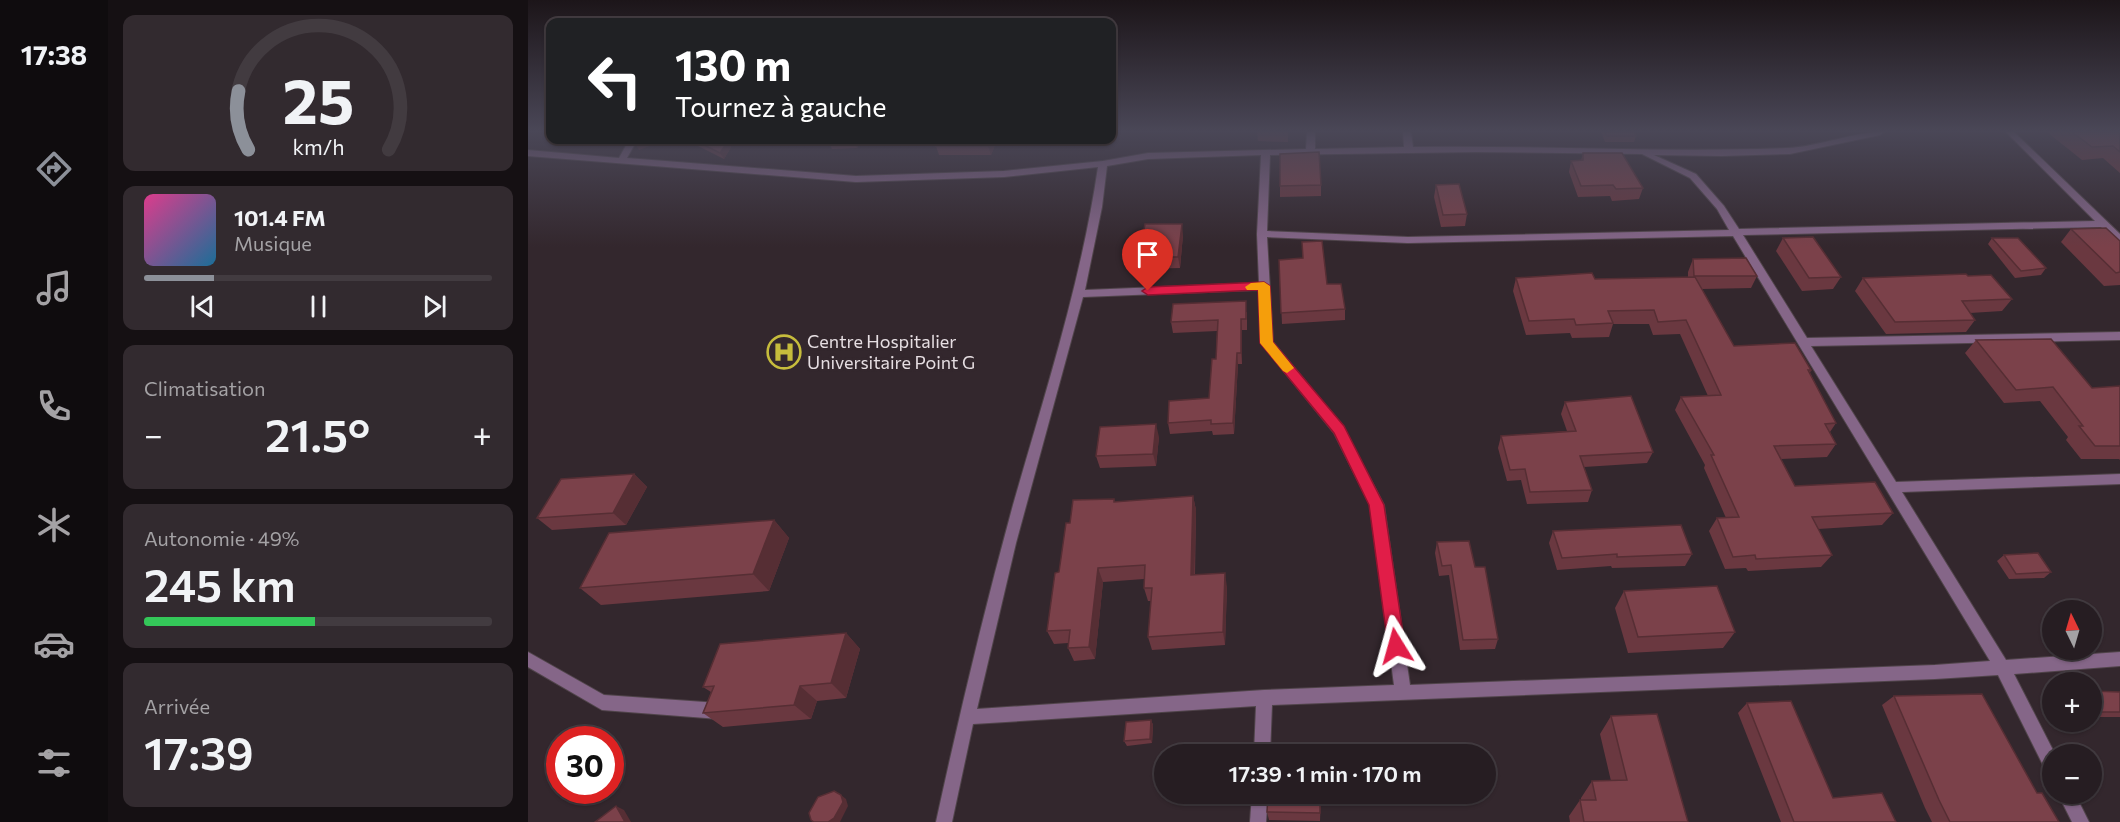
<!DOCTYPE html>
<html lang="fr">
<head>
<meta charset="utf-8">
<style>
  :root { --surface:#261d22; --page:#322a2f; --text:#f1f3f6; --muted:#a4a2a5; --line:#423b40; --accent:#8c9099 }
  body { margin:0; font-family:Commissioner,sans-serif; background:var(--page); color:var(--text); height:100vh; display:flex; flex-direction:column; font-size:22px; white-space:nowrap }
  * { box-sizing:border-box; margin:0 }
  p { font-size:20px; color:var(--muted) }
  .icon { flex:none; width:33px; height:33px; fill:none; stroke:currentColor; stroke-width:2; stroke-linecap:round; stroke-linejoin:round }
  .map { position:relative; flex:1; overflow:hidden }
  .panel { display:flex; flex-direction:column; gap:15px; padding:15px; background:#151013; width:420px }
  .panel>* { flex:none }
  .top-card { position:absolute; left:18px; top:18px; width:570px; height:126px; border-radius:12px; box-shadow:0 2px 4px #0004,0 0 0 2px var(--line); background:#202124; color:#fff; overflow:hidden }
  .needle { width:39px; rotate:355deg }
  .buttons { position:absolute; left:1514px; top:600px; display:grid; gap:12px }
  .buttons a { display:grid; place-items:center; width:60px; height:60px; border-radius:50%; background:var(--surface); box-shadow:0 2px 4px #0004,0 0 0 2px var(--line); font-size:30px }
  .speed { position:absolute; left:18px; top:726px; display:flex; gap:12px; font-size:30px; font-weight:700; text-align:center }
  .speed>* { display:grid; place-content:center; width:78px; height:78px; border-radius:50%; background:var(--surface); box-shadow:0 2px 4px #0004,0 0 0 2px var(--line); line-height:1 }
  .speed .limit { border:9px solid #d22; background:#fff; color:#111 }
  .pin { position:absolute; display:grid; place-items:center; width:51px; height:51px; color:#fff; margin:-62px -26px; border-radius:50% 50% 50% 0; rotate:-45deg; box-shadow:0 0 6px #0007 }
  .pin .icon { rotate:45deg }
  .me { position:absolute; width:66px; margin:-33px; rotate:352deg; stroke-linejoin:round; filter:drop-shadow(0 0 4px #0008) }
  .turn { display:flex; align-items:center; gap:21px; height:126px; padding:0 30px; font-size:27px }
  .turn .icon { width:78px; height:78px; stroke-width:2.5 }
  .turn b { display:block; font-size:42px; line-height:51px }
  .big { font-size:45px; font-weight:600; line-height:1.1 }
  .panel .widget { flex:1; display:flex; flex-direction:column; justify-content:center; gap:9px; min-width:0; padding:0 21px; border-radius:12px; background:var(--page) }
  .panel .dial { align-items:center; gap:0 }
  .dial svg { height:156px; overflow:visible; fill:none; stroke:var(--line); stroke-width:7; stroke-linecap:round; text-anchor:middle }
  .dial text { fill:var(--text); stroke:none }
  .song { display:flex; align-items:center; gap:18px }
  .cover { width:72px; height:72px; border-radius:9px; background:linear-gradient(135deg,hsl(330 70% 55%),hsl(200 70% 35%)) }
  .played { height:6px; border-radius:3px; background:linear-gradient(90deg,var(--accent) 20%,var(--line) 20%) }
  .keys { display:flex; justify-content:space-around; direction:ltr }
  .heat { display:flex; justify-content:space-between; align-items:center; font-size:33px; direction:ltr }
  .charge { height:9px; border-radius:4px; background:linear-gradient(90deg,#34c759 49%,var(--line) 0) }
  .trip { position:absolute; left:626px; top:744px; width:342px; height:60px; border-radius:30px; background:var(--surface); box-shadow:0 2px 4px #0004,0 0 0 2px var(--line); font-weight:600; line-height:60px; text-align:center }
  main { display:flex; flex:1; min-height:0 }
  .tabs { display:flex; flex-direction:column; width:108px; justify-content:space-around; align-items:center; background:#0f0c0e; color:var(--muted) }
  .tabs .icon { width:42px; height:42px }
  .tabs .active { color:var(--accent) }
  .tabs b { font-size:27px; color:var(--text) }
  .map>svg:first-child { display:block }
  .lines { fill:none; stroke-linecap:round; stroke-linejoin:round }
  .service-casing { stroke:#50444a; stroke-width:2 }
  .minor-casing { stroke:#50444a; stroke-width:2 }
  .service { fill:#856688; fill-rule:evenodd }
  .minor { fill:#856688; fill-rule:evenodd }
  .wall { fill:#6a3840 }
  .shaded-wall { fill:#562e34 }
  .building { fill:#7b414a; stroke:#562e34; stroke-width:1.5 }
  .route { fill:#e11d48; stroke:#92132f; stroke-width:1.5 }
  .slow { fill:#f59e0b }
  .labels { text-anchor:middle; stroke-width:6; stroke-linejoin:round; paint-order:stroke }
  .poi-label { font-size:18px; fill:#e6dee2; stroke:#33272d; text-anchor:start }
</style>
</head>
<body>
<main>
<nav class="tabs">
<b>17:38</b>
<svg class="icon active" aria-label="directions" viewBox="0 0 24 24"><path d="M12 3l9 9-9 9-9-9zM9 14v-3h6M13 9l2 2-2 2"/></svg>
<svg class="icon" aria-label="music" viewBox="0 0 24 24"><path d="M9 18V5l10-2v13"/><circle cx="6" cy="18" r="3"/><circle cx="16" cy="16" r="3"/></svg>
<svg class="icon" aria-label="phone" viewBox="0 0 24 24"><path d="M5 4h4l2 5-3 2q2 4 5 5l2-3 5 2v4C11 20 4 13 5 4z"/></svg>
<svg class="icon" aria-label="climate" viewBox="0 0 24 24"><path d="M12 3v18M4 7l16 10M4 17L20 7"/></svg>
<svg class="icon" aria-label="car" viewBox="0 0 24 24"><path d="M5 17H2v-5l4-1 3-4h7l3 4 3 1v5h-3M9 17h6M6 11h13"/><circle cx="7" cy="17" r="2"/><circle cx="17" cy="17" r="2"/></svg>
<svg class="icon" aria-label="filters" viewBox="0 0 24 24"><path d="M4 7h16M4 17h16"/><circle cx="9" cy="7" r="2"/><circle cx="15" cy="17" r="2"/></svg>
</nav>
<section class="panel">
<div class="widget dial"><svg viewBox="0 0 100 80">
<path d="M14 69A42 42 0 1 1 86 69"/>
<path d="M14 69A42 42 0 0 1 9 39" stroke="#8c9099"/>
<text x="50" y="56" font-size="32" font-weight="700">25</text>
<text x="50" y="72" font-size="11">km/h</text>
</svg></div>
<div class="widget">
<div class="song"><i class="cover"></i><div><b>101.4 FM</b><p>Musique</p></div></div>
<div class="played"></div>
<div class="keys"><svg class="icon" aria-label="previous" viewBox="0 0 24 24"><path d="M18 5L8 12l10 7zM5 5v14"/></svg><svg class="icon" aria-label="pause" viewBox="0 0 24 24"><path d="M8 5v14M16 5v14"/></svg><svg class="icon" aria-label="next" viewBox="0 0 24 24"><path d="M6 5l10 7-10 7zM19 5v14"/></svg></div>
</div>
<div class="widget"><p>Climatisation</p>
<div class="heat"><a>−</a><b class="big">21.5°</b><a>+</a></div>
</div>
<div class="widget"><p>Autonomie · 49%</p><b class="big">245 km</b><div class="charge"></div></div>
<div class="widget"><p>Arrivée</p><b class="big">17:39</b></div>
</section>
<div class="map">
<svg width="1592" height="822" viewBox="0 0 1592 822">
  <rect width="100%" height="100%" fill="#33272d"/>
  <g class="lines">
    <g class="service-casing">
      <polygon id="service" points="0,652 76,695 191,703 197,706 199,711 197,716 191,719 74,710 0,667"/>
    </g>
    <g class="minor-casing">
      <g id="minor">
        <path d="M779 132H787V149L876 147 875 132H883L885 147C1009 145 1134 153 1258 148 1291 147 1323 132 1356 132L1352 135 1262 154 1194 156 1126 155 1168 174 1196 206 1211 229 1567 221 1478 132H1486L1592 234V243L1588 242 1573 227 1215 235 1279 338 1592 332V340L1283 346 1368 482 1592 474V484L1374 492 1478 660 1592 652V666L1486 674 1527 754H1524V773L1518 771 1470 675 1407 679 744 705 742 754H726L728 706 445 724 424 822H408C431 716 456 611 485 505 517 393 553 283 570 167L476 177 328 182 0 156V150L91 158 101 140H109L99 158 328 176 476 171 575 161 620 153 778 149ZM948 152 1114 154 1162 178 1189 209 1201 230 880 237 739 231 742 155ZM733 155 729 234 731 283 557 290 574 207 579 166 620 159ZM1205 236 1462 661 1407 665 882 685 856 505 815 427 745 342 739 237 880 243ZM731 290 733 343 806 433 842 505 866 685 736 690 449 709 488 543 555 297Z"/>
        <polygon points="724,794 740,794 738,822 722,822"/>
        <polygon points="1530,794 1547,794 1561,822 1544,822"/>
      </g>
    </g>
    <use href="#service" class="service"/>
    <use href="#minor" class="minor"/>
  </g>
  <g class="wall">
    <polygon points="729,132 760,132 760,142 730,141"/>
    <polygon points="1073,132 1106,132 1108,136 1106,142 1077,142"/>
    <polygon points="1519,132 1592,132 1592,173 1575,158 1554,160"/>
    <polygon points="158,140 197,140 200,141 203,147 196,159"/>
    <polygon points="302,140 334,140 329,148 304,149 301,143"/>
    <polygon points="399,140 526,140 525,142 467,145 463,155 411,155 408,146 408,145 401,145"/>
    <polygon points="1055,153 1115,188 1111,199 1084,201 1082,196 1050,197 1041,172 1043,161 1053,161"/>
    <polygon points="793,185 793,196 752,197 752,186"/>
    <polygon points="908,185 939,214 937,226 913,227 906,197"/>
    <polygon points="1543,229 1592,241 1592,285 1576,286 1533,242"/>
    <polygon points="655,235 652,268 614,269 611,257"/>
    <polygon points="1255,238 1313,277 1305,289 1274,291 1248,251"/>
    <polygon points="1464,238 1518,268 1513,275 1487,278 1460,244"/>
    <polygon points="774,242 799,284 817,309 817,320 754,324 751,260 775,258"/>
    <polygon points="1165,259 1229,276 1223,288 1174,289 1206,346 1283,370 1282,373 1308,423 1302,432 1308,444 1299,457 1253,459 1267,486 1365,513 1354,525 1290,529 1304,555 1293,567 1220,571 1218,568 1197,569 1181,531 1189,518 1198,518 1176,468 1177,465 1147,410 1153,397 1180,396 1152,334 1125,335 1121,324 1085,324 1081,337 1044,338 1042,333 998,335 985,291 988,278 1067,279 1160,278 1160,272"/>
    <polygon points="1440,276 1484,299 1474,311 1442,313 1447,320 1438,332 1358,334 1327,291 1335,278"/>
    <polygon points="719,312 719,330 714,330 714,364 710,364 706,434 685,435 684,431 642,434 640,423 681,398 688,359 689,331 645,333 643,322"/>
    <polygon points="1448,340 1564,388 1592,386 1592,460 1591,459 1553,459 1538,440 1540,437 1512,401 1476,403 1437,353"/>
    <polygon points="1037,402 1125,452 1119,463 1056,467 1064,490 1060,502 999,504 993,480 979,481 970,448 973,436 1039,431 1033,414"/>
    <polygon points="631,437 628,466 572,468 568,456"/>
    <polygon points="106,474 119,487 98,525 24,530 9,518"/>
    <polygon points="665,496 668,510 667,575 699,587 697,645 624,650 620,637 623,601 620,601 616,588 616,579 575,582 567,659 546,661 540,648 540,643 526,644 519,631 542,523 586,499 587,502"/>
    <polygon points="246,520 261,538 241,591 73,605 52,588"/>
    <polygon points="1025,531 1164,554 1157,566 1084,568 1083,566 1029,570 1021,543"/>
    <polygon points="909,542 947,567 970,639 967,649 932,650 921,575 911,576 907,553"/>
    <polygon points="1476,555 1523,572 1516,578 1481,579 1469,561"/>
    <polygon points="1096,591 1207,632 1195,648 1100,653 1087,608"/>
    <polygon points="318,633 332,649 318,698 289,701 283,719 195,727 175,713 183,692 175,687"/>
    <polygon points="1563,691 1592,692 1592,717 1563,717"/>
    <polygon points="1366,696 1509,793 1531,822 1404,822 1397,808 1354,705"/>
    <polygon points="1219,703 1305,798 1368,822 1253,822 1210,713"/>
    <polygon points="1083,716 1160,822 1042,822 1041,816 1052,800 1053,800 1053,798 1064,781 1083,781 1072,734"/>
    <polygon points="623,720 625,725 624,743 599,746 596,741"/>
    <polygon points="793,794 792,821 741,820 739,812"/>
  </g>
  <g class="shaded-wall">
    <polygon points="117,140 137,140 111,150 107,143"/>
    <polygon points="327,140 334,140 329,148 326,142"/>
    <polygon points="463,140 465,140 467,145 463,155 460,146"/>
    <polygon points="200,141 203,147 196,159 192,153"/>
    <polygon points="654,224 655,235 652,268 650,257"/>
    <polygon points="713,319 714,330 714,364 713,353"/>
    <polygon points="709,353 710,364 706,434 705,423"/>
    <polygon points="628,424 631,437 628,466 625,454"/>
    <polygon points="106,474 119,487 98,525 85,513"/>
    <polygon points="665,496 668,510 666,588 663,575"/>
    <polygon points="246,520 261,538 241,591 225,574"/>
    <polygon points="570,568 575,582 567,659 561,647"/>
    <polygon points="697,573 699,587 697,645 695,632"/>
    <polygon points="318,633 332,649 318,698 303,683"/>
    <polygon points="272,686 289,701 283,719 266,705"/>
    <polygon points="623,720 625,725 624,743 622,739"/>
    <polygon points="313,795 318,799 320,806 312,822 300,822"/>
    <polygon points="88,806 96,810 103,822 97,822"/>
  </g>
  <g class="building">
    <polygon points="1077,132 1106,132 1108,136 1079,136"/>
    <polygon points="1544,132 1592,132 1592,152 1585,146 1564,147"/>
    <polygon points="106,140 117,140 107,143"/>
    <polygon points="166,140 197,140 200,141 192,153"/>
    <polygon points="302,140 327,140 326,142 301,143"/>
    <polygon points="410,140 463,140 460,146 408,146"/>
    <polygon points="791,152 793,185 752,186 752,154"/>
    <polygon points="1055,153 1094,153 1115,188 1088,189 1085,185 1053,186 1043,161 1055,160"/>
    <polygon points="931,184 939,214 915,215 908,185"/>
    <polygon points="617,224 654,224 650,257 611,257"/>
    <polygon points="1578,228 1592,241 1592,272 1588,273 1543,229"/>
    <polygon points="1285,237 1313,277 1281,278 1255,238"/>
    <polygon points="1464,238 1490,238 1518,268 1493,271"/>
    <polygon points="794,241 799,284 813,284 817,309 753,313 751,260 775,258 774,242"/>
    <polygon points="1218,258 1229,276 1166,276 1165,259"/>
    <polygon points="1064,273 1067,279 1167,277 1206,346 1267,343 1283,370 1280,370 1308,423 1297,424 1308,444 1246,446 1267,486 1347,482 1365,513 1284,517 1304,555 1228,559 1227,555 1205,557 1189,518 1211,517 1183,455 1186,455 1153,397 1193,395 1158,320 1130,322 1126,310 1080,311 1085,323 1048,325 1046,319 1001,321 988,278"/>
    <polygon points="1438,274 1440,276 1463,275 1484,299 1434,301 1447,320 1367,322 1335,278"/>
    <polygon points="718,301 718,319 713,319 713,353 709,353 705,423 683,424 683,420 640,423 641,401 681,398 684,359 688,359 690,320 643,322 645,304"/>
    <polygon points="1523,339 1564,388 1592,386 1592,446 1567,446 1551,426 1555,426 1525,387 1488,390 1448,340"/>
    <polygon points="1103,396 1125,452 1052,456 1064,490 1002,492 997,469 982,470 973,436 1048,431 1037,402"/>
    <polygon points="628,424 625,454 568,456 572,427"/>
    <polygon points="106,474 85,513 9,518 33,479"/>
    <polygon points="665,496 663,575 697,573 695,632 620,637 624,588 616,588 617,565 570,568 561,647 540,648 542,630 519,631 527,573 531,572 538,523 542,523 545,500 586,499 586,502"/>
    <polygon points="246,520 225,574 52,588 81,533"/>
    <polygon points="1153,525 1164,554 1089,557 1089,554 1034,558 1025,531"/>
    <polygon points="941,541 947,567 957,567 970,639 935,640 923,565 914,566 909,542"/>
    <polygon points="1510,553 1523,572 1488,574 1476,555"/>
    <polygon points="1189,586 1207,632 1110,637 1096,591"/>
    <polygon points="318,633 303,683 272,686 266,705 175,713 186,686 175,687 192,644"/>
    <polygon points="1563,691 1592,692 1592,712 1569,712 1563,700"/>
    <polygon points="1454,694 1509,793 1514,793 1531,822 1422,822 1411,800 1366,696"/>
    <polygon points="1263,701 1305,798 1354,793 1368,822 1266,822 1219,703"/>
    <polygon points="1129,714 1160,822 1056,822 1052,800 1068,800 1064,781 1099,780 1083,716"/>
    <polygon points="623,720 622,739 596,741 598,722"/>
    <polygon points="306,791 313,795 315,802 306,818 300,822 286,822 283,820 281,813 290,797"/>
    <polygon points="740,794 792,794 792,813 739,812"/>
    <polygon points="88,806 97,822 67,822"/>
  </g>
  <linearGradient id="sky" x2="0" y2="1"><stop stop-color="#1c1519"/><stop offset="0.53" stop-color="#4a4757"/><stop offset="1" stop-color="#4a4757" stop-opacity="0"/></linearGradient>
  <rect width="1592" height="247" fill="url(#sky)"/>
  <polygon class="route" points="736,282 742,286 745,342 816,426 856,505 877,646 874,651 868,653 862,651 860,646 841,505 806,433 732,343 730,290 620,295 614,291 620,287"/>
  <polygon class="slow" points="736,282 742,286 745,342 766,368 759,373 755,371 732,343 730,290 719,290 717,287 723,283"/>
  <defs>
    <g id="hospital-ring" transform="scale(1.725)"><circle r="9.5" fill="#33272d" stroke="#c6bc3c" stroke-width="1.5"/><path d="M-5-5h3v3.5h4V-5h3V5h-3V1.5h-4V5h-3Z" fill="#c6bc3c"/></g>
  </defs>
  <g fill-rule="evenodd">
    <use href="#hospital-ring" x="256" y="352"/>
  </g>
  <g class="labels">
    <g class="poi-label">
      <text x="279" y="348">Centre Hospitalier<tspan x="279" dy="21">Universitaire Point G</tspan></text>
    </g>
  </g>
</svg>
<div class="buttons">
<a><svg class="needle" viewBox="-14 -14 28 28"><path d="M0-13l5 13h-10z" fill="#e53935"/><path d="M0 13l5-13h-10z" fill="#a4a2a5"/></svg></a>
<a>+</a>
<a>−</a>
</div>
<div class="speed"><div class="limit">30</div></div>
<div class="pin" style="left:620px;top:291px;background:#d93025"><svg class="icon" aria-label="arrive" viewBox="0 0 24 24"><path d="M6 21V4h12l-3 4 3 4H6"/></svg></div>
<svg class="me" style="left:868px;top:646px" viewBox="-20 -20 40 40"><path d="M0-17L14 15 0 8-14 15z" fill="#e11d48" stroke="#fff" stroke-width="4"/></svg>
<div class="trip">17:39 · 1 min · 170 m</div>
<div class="top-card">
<div class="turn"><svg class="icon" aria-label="left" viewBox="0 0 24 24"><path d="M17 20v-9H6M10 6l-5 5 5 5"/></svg><div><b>130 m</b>Tournez à gauche</div></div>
</div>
</div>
</main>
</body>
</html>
